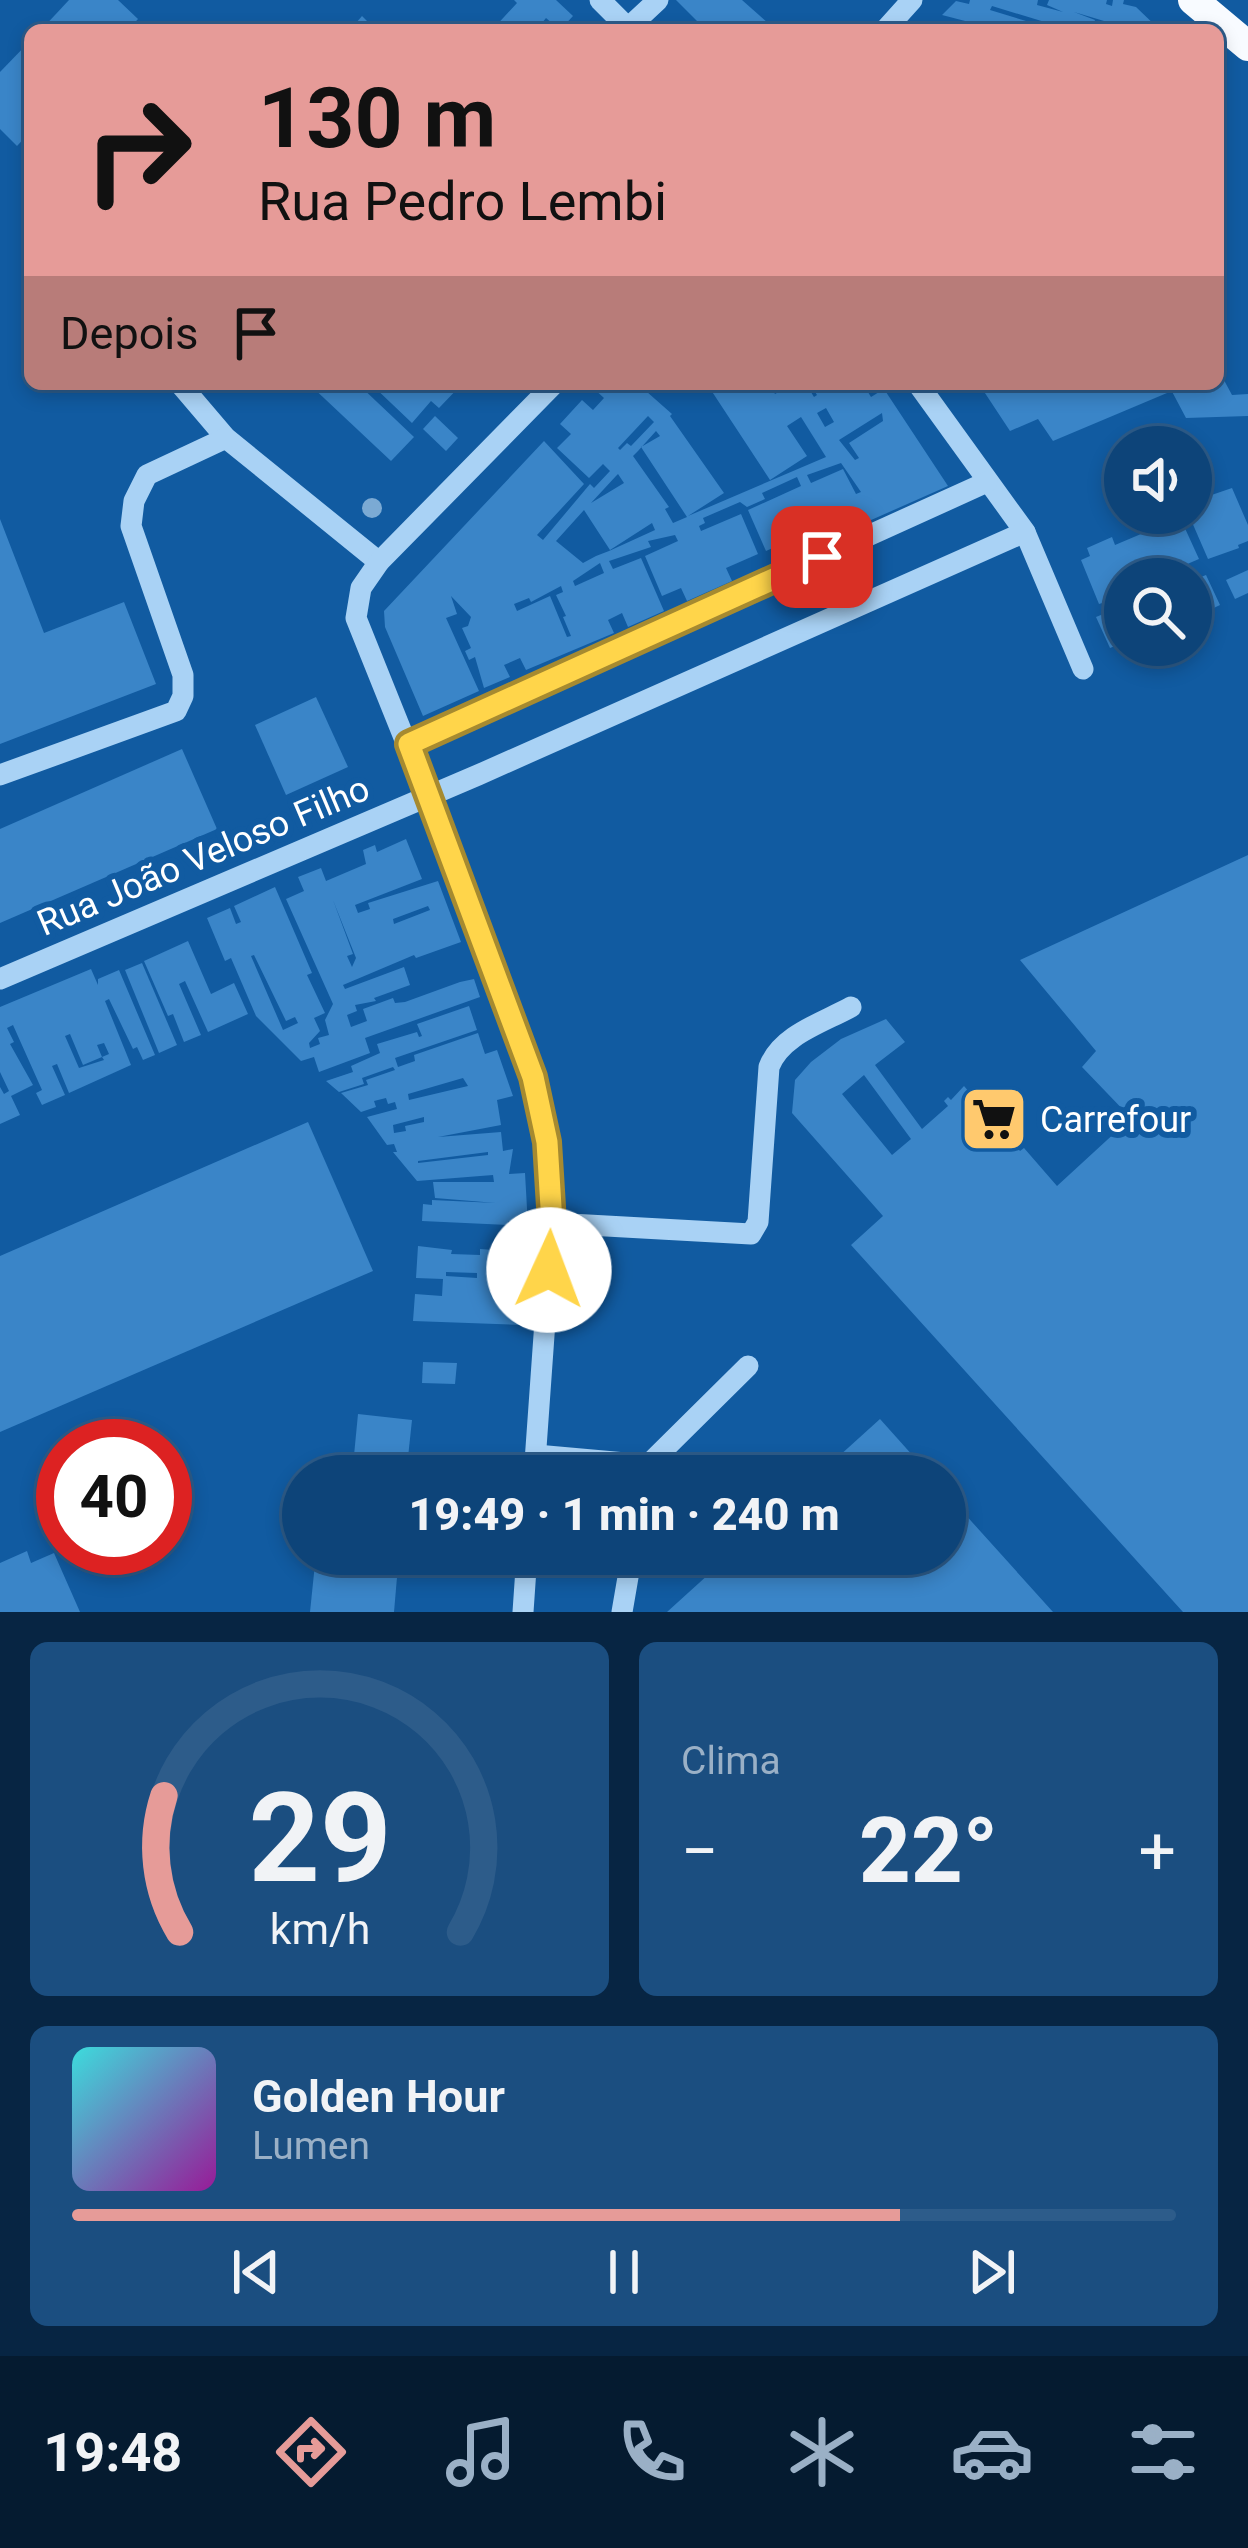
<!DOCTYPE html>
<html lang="pt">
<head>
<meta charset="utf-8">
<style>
  :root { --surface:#0d4479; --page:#1b4e80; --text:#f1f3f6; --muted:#9ab0c6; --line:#2d5c8a; --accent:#e69b98 }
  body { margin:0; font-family:Roboto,sans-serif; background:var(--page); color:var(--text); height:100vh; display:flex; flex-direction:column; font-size:45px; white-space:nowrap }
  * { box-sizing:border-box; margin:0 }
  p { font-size:39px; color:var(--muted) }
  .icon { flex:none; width:66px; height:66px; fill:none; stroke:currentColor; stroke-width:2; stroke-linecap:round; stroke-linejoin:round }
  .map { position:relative; height:1612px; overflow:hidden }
  .panel { display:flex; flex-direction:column; gap:30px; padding:30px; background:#072543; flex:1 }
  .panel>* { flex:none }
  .guide { position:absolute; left:24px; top:24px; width:1200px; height:366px; border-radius:18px; box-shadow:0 6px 18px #0003,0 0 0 3px var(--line); background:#e69b98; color:#111; overflow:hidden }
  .tools { position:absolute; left:1104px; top:426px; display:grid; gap:24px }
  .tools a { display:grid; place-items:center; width:108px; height:108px; border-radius:50%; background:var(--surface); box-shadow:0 6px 18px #0003,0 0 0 3px var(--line); font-size:60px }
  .speed { position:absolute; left:36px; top:1419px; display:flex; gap:24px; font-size:60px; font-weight:700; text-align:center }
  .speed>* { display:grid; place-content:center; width:156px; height:156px; border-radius:50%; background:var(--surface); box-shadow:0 6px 18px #0003,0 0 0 3px var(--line); line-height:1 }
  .speed .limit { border:18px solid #d22; background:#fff; color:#111 }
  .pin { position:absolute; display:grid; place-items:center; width:102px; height:102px; color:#fff; margin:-51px; border-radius:24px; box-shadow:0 6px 18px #0006 }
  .me { position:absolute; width:132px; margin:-66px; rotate:2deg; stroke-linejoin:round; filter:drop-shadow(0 0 9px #0008) }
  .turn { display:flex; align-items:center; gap:42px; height:252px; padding:0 36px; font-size:54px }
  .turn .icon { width:156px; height:156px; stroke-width:2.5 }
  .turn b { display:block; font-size:84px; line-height:102px }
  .then { display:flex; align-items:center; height:114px; padding:0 36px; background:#0003; gap:24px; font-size:45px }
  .big { font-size:90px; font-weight:800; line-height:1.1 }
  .panel .widget { flex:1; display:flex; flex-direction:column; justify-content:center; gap:18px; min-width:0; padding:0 42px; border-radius:18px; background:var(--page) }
  .panel .dial { align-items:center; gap:0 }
  .dial svg { height:312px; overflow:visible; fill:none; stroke:var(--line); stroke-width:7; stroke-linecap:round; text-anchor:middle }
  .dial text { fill:var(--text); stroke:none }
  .song { display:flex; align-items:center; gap:36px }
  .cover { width:144px; height:144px; border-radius:18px; background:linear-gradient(135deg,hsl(180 70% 55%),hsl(300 70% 35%)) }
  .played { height:12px; border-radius:6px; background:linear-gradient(90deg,var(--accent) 75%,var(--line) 75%) }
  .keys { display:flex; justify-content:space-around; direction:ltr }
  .heat { display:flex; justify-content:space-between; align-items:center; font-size:66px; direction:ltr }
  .panel .tiles { flex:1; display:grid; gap:30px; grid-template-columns:1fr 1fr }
  .widget:last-child { grid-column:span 2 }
  .trip { position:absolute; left:282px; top:1455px; width:684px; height:120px; border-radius:60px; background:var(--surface); box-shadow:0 6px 18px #0003,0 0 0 3px var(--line); font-weight:800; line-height:120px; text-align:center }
  .dock { display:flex; height:192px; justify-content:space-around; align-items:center; background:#051b30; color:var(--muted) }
  .dock .icon { width:84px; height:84px }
  .dock .current { color:var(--accent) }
  .dock b { font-size:54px; color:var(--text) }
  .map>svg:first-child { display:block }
  .building { fill:#3a85c8; fill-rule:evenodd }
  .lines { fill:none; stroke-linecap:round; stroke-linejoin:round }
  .minor { stroke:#a9d2f5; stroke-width:21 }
  .major { stroke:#f8fbff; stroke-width:30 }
  .tree { fill:#7baad4 }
  .route-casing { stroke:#a68a30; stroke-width:30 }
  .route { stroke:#ffd54a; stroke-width:21 }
  .labels { text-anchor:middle; stroke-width:12; stroke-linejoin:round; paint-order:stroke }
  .street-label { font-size:36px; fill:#fff; stroke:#115ba1 }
  .poi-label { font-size:36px; fill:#fff; stroke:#115ba1; text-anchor:start }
</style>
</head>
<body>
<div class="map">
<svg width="1248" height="1612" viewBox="0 0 1248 1612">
  <rect width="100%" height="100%" fill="#115ba1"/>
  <g class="building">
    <polygon points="69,0 118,0 138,19 128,30 41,30"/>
    <polygon points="514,0 556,0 573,16 560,30 546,18 542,23 550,30 492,30 517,3"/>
    <polygon points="676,0 742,0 776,30 706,30"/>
    <polygon points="970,0 1038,0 1037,5 1063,12 1047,5 1049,0 1107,0 1106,4 1112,6 1113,0 1124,0 1123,4 1136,7 1160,30 1134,30 1074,12 1095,20 1091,30 1081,27 1071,30 992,6 990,10 1056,30 967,30 969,22 942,15 956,1 969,4"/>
    <polygon points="362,16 376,30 350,30"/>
    <polygon points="30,41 30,132 17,146 0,129 0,72"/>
    <polygon points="1218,369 1232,395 1248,394 1248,416 1186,418 1168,384 1218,384"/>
    <polygon points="309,384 358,384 414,437 391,461"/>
    <polygon points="371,384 462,384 439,408 431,401 412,423"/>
    <path d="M597 384H638L672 414 670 416 724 493 688 516 826 457 801 417 787 426 807 456 770 480 707 384H769L775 394 784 389 780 384H806L814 397 817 395 810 384H863L871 397 884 389 948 486 835 536 829 523 813 530 799 536 805 550 790 556 784 543 766 551 748 510 801 486 797 477 762 493 765 499 747 507 740 502 703 518 705 523 699 526 701 531 741 514 758 554 726 568 732 581 687 601 681 588 662 596 645 556 678 541 675 535 648 541 651 547 609 561 613 569 641 558 664 611 628 627 622 613 608 620 614 633 526 670 520 658 504 665 510 677 484 688 475 657 469 660 465 651 471 648 462 628 468 626 471 617 451 596 457 614 446 618 479 691 423 716 385 627 384 611 544 441 584 484 537 535 543 540 590 484 594 488 610 471 603 464 589 478 557 448 571 434 560 424 582 400 593 410 604 398 593 388ZM826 408 834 422 825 427 817 413ZM882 413 883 421 849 443 859 458 855 460 839 440ZM648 416 654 422 631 446 627 443 620 450 618 448ZM656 431 660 436 641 447 687 517 673 523 665 509 669 507 633 456 638 451ZM841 463 861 492 856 494 843 469 811 483 807 475ZM618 474 624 483 591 503 616 476ZM584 510 610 550 652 523 655 530 609 551 596 556 583 563 556 541ZM600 563 604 573 575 586 573 581ZM561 586 563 592 556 595 566 616 563 617 571 636 567 637 550 596 517 611 514 604 529 598 531 602Z"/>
    <polygon points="979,384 1162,384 1167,393 1053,441 1038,419 1010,431"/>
    <polygon points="435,416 458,438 446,451 423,429"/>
    <polygon points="1232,488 1248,525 1248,541 1238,545 1239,548 1208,559 1188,513 1198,508 1194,501"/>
    <polygon points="1166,513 1178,513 1199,559 1185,565 1188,571 1171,578 1168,573 1154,579 1125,579 1125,596 1099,604 1081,560 1090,556 1087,548 1112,537 1115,545 1141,534 1137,526"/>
    <polygon points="0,519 44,633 124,602 156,684 0,744"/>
    <polygon points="1248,570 1248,593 1235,599 1226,580"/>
    <polygon points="1206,575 1220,605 1191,619 1194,593 1191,581"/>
    <polygon points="1118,608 1125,619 1125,642 1110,648 1096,617"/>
    <polygon points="316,697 348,767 286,795 255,725"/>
    <polygon points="182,749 217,829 0,923 0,829"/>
    <path d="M406 839 422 879 355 905 358 913 370 909 368 903 438 881 461 942 416 958 414 955 343 985 345 989 404 967 410 985 374 998 376 1001 355 1005 357 1011 347 1015 351 1027 367 1021 363 1009 393 998 395 1003 405 1002 460 982 474 979 480 997 365 1038 370 1053 319 1072 314 1057 301 1061 256 1016 231 958 225 961 207 918 230 908 236 924 241 922 234 906 275 887 312 973 307 975 325 1013 314 1018 320 1031 309 1043 310 1048 320 1044 318 1038 329 1035 325 1020 333 1004 286 899 304 891 298 877 321 868 326 881 366 864 363 850 375 845 377 852ZM333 900 356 958 352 967 347 956 353 954ZM428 906 430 910 394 924 393 919ZM254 955 286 1021 295 1017 298 1023 283 1030 251 956Z"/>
    <path d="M1248 855V1612H1183L851 1245 883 1216 792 1113 795 1080 811 1062 841 1039 886 1019 905 1042 875 1065 922 1129 948 1106 944 1101 948 1097 951 1100 964 1086 1020 1151 1024 1148 1057 1186 1131 1118 1082 1067 1096 1051 1020 960ZM864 1075 911 1139 892 1155 842 1094Z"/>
    <polygon points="188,941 211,994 234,983 248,1014 208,1032 185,981 179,984 201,1035 184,1042 173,1014 168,1016 144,961"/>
    <polygon points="142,963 177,1045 159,1053 125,970"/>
    <path d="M91 969 98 985V979L119 970 155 1055 143 1060 137 1047 133 1049 109 999 105 1001 131 1065 69 1093 57 1064 52 1066 65 1095 42 1105 36 1093 42 1090 13 1025 7 1028 14 1042 10 1044 33 1085 11 1096 20 1115 0 1124V1087L4 1094 9 1091 0 1072V1007ZM70 1034 83 1065 102 1057 97 1045 104 1043 109 1054 102 1057 104 1060 79 1068 65 1036Z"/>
    <path d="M469 1006 477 1030 395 1058 398 1067 415 1061 414 1055 478 1033 485 1054 497 1050 513 1096 497 1100 501 1125 438 1137 501 1132 503 1151 513 1149 509 1174 525 1173 528 1226 508 1221V1225L422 1221 423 1204 432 1205V1200L496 1203 435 1198 433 1182H494L493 1175 417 1181 393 1152H397L394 1144 387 1145 367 1117 397 1109 395 1102 388 1104 386 1098 374 1101 376 1107 361 1112 341 1093 368 1085 366 1080 395 1070 393 1067 362 1078 364 1084 339 1092 326 1081 353 1072 351 1066 380 1053 377 1044 417 1032 419 1037 422 1036 417 1024ZM463 1078 468 1086 409 1100 408 1094ZM424 1117V1122L405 1126 406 1131 394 1133 393 1125ZM488 1152V1155L418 1163V1161Z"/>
    <polygon points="308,1122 373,1271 0,1432 0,1256"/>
    <path d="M418 1246 452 1250 451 1254 480 1255V1249L526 1252 522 1325 413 1321 415 1294 442 1296 443 1279 416 1278ZM446 1272 477 1273V1278L446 1276Z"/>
    <polygon points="423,1362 457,1363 455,1384 422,1383"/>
    <polygon points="358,1414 412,1420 406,1476 352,1476"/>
    <polygon points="880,1419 931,1476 817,1476"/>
    <polygon points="945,1492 1053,1612 667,1612 731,1554 945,1554"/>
    <polygon points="27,1551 31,1563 54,1553 80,1612 0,1612 0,1563"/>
    <polygon points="316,1554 399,1554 394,1612 310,1612"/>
  </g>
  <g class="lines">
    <g class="minor">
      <polyline points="600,0 630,30"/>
      <polyline points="628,28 658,0"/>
      <polyline points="885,30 912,0"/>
      <polyline points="180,384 226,438 379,562"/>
      <polyline points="918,384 1025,532 1083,669"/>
      <polyline points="409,744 987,482"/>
      <polyline points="0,775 176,711 183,696 183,675 131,526 134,501 147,475 226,438"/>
      <polyline points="0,979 478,775 1025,532"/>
      <path d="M552 1223 751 1234 758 1222 769 1067C781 1035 822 1023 851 1007"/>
      <polyline points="536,1455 648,1465"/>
      <polyline points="534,1476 552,1223 547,1142 533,1077 472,907 356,618 361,588 379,562 554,384"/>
      <polyline points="646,1476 648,1465 748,1366"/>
      <polyline points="523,1612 527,1554"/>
      <polyline points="622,1612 632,1554"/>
    </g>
    <polyline class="major" points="1193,0 1248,46"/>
  </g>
  <circle class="tree" cx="372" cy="508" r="10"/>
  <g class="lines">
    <g class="route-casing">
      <polyline id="route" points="549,1270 552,1223 547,1142 533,1077 409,744 822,557"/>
    </g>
    <use href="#route" class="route"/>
  </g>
  <defs>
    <g id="supermarket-square" transform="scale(3.45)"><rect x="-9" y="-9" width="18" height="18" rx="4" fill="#ffc96e" stroke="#115ba1"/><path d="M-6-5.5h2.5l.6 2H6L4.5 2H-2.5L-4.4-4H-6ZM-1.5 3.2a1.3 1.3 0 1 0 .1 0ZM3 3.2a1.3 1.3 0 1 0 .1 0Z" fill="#111"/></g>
  </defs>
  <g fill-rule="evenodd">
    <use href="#supermarket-square" x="994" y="1119"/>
  </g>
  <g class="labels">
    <g class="street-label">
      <text transform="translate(203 855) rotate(-23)" y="13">Rua João Veloso Filho</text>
    </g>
    <g class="poi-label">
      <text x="1040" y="1132">Carrefour</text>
    </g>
  </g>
</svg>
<div class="tools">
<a><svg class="icon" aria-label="sound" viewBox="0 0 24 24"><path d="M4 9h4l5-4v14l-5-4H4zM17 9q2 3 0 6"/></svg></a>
<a><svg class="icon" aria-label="search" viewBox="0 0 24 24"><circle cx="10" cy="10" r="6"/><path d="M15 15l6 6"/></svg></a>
</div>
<div class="speed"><div class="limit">40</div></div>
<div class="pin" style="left:822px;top:557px;background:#d93025"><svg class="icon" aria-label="arrive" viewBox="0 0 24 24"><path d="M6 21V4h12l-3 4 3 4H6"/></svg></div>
<svg class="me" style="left:549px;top:1270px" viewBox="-20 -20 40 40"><circle r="19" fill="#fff"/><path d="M0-13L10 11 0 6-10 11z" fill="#ffd54a"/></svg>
<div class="trip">19:49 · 1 min · 240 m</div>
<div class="guide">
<div class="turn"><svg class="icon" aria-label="right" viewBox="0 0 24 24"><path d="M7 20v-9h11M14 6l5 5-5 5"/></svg><div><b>130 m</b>Rua Pedro Lembi</div></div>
<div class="then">Depois<svg class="icon" aria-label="arrive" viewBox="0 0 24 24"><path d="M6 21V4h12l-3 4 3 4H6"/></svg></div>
</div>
</div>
<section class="panel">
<div class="tiles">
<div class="widget dial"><svg viewBox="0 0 100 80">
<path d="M14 69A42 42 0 1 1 86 69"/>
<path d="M14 69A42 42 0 0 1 10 34" stroke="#e69b98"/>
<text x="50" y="56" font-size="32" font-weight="700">29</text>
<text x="50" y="72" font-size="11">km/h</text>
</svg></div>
<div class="widget"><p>Clima</p>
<div class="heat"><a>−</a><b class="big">22°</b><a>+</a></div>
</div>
<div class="widget">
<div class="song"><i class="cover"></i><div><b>Golden Hour</b><p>Lumen</p></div></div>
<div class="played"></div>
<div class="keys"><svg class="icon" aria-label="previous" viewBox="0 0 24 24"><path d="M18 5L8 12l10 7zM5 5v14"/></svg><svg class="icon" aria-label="pause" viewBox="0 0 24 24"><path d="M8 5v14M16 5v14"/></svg><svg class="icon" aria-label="next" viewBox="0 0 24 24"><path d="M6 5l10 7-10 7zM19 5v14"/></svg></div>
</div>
</div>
</section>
<nav class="dock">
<b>19:48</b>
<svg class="icon current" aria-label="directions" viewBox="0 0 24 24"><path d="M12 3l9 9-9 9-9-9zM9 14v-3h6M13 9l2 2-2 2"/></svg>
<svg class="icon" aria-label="music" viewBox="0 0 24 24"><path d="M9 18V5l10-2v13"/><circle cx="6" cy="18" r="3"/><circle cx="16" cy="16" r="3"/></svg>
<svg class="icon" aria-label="phone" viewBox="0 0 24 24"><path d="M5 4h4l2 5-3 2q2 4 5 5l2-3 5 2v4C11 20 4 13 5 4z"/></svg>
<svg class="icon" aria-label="climate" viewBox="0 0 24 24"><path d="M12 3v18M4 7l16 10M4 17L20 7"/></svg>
<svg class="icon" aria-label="car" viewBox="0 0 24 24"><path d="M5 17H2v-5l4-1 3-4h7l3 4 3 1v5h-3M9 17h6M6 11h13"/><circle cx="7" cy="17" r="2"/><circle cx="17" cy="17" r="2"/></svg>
<svg class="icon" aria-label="filters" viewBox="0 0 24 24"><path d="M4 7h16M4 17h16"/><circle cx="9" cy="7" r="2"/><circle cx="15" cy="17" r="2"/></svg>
</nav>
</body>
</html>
